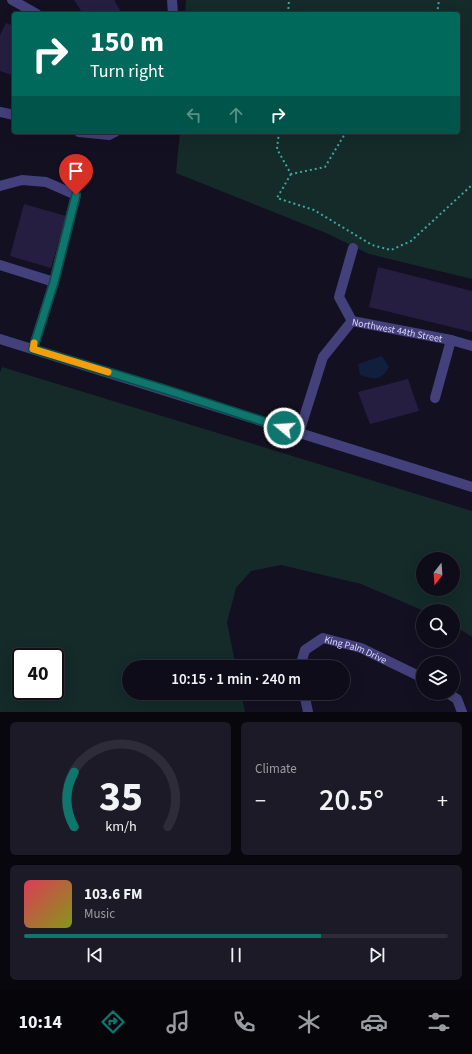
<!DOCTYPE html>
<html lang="en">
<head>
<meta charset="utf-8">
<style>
  :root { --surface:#0e0c19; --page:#1c1a26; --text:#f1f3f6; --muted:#9b9ba2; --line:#2e2c38; --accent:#0f766e }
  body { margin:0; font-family:"Source Sans 3",sans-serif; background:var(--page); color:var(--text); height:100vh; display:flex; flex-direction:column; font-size:15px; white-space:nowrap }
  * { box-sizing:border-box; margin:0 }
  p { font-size:13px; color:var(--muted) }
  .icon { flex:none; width:22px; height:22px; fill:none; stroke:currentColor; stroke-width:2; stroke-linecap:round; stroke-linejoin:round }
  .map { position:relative; height:712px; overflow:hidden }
  .side { display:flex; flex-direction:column; gap:10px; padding:10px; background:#08070e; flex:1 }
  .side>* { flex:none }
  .guide { position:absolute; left:12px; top:12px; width:448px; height:122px; border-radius:4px; box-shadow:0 4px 16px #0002,0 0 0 1px var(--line); background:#00695c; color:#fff; overflow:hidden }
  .needle { width:26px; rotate:197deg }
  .fabs { position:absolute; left:416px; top:552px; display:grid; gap:8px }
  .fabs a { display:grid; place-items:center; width:44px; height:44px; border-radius:50%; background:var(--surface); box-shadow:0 4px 16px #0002,0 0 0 1px var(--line); font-size:20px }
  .speed { position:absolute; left:12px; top:648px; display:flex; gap:8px; font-size:20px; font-weight:700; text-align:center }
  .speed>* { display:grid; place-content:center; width:52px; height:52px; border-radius:50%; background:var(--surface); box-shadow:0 4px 16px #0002,0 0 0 1px var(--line); line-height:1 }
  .speed .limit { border:2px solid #111; border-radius:6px; background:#fff; color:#111 }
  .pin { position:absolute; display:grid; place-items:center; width:34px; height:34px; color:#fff; margin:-41px -17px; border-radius:50% 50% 50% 0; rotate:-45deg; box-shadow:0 0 4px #0007 }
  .pin .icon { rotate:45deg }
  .me { position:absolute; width:44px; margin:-22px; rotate:288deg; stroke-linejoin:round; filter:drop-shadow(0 0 3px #0008) }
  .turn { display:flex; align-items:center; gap:14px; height:84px; padding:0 12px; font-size:18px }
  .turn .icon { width:52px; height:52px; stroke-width:2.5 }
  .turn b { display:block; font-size:28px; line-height:34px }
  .lanes { display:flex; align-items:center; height:38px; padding:0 12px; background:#0003; justify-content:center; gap:20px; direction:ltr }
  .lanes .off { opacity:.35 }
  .big { font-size:30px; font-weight:600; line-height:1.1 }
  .side .tile { flex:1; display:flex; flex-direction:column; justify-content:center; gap:6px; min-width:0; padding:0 14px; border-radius:6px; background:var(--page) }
  .side .dial { align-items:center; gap:0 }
  .dial svg { height:104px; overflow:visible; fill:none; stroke:var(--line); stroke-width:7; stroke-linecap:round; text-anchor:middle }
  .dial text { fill:var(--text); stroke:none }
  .song { display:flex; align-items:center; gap:12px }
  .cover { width:48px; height:48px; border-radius:6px; background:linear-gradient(135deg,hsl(350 70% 55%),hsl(70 70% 35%)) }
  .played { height:4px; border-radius:2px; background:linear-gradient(90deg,var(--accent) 70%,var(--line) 70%) }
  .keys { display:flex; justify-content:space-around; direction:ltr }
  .heat { display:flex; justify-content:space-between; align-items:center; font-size:22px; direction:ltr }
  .side .tiles { flex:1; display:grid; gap:10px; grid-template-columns:1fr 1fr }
  .tile:last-child { grid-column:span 2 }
  .trip { position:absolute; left:122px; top:660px; width:228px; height:40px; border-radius:20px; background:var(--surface); box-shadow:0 4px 16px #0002,0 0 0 1px var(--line); font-weight:600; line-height:40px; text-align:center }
  .menu { display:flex; height:64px; justify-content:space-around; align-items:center; background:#06050a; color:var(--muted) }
  .menu .icon { width:28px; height:28px }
  .menu .on { color:var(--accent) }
  .menu b { font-size:18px; color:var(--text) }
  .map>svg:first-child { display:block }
  .green { fill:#142b2a; fill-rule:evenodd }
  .water { fill:#0f1f3c }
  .building { fill:#251e40 }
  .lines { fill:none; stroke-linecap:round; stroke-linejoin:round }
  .path { stroke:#3ca8a1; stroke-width:2; stroke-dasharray:2 3; stroke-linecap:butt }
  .minor { stroke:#43407b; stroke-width:10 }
  .route-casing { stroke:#0a4d48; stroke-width:10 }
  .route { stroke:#0f766e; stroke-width:7 }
  .slow { stroke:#f59e0b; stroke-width:7 }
  .labels { text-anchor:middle; stroke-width:4; stroke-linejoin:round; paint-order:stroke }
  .street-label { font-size:10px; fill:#dad5fa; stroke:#131021 }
</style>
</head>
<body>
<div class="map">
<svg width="472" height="712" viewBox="0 0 472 712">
  <rect width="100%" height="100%" fill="#131021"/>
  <g class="green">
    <polygon points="186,0 472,0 472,279 369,254 326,233 176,173 180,132 458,132 458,14 185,14"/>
    <path d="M2 367 472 511V637L453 625V611H424L361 584 281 565 251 571 236 588 227 622 236 667H129V693H241L245 712H0V373ZM423 559H453V589H423ZM21 657H55V691H21Z"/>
  </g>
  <path class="water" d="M382 356 389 367C381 381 375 380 360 375L358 364Z"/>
  <g class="building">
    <polygon points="74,0 114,0 122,14 83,14"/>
    <polygon points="6,23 14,26 14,76 0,71 0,35"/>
    <polygon points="24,204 66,216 51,268 10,256"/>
    <polygon points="378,267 472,291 472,332 369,307"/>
    <polygon points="408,379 419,411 370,424 358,392"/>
  </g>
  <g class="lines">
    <g class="path">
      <polyline points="288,14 289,0"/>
      <polyline points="437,14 439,0"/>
      <polyline points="279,132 277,149 291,174 325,167 346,132"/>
      <polyline points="291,174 277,198 314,210 372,245 391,250 411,241 472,185"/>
    </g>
    <g class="minor">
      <polyline points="12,0 37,14"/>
      <polyline points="172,0 173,14"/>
      <polyline points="0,112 14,115"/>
      <polyline points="79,132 109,135 115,132"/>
      <polyline points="0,186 22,180 46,182 76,195 54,282"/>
      <polyline points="0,265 54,282 33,349"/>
      <polyline points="352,321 339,297 353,248"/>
      <polyline points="0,339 472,487"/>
      <polyline points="435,398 451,340"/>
      <path id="s1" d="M299 433 323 357 352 321 451 340 472 346"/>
      <path id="s2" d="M300 667 305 650 323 638 361 648 423 678"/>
      <polyline points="304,693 308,712"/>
      <polyline points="447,693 457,699 462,712"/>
    </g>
  </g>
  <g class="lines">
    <g class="route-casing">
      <polyline id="route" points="76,195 54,282 33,349 167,390 284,428"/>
    </g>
    <use href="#route" class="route"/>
    <polyline class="slow" points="34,343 33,349 108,372"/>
  </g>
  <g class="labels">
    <g class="street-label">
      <text dy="4" stroke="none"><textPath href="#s1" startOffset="172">Northwest 44th Street</textPath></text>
      <text dy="4" stroke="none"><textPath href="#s2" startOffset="74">King Palm Drive</textPath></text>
    </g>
  </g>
</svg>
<div class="fabs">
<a><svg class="needle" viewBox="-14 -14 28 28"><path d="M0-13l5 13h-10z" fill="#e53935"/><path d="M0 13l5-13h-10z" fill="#9b9ba2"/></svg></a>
<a><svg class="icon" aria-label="search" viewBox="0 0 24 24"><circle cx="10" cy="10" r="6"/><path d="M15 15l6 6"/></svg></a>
<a><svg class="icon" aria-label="layers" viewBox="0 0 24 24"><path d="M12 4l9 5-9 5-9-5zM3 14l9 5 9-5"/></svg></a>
</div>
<div class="speed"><div class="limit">40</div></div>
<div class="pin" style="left:76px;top:195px;background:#d93025"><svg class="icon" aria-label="arrive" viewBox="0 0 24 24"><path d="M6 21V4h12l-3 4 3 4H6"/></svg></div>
<svg class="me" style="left:284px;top:428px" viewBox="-20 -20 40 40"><circle r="17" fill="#0f766e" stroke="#fff" stroke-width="3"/><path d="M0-11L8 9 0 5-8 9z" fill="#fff"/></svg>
<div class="trip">10:15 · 1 min · 240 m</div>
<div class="guide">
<div class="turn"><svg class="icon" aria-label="right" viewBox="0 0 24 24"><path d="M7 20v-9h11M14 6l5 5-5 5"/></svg><div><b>150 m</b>Turn right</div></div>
<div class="lanes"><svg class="icon off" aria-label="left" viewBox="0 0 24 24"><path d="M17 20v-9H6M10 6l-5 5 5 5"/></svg><svg class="icon off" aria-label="ahead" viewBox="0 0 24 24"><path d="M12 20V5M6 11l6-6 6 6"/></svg><svg class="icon" aria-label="right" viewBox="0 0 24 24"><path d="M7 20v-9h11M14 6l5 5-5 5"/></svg></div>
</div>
</div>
<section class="side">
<div class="tiles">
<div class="tile dial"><svg viewBox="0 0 100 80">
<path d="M14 69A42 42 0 1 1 86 69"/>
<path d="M14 69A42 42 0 0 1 14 27" stroke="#0f766e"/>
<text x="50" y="56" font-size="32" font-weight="700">35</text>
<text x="50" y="72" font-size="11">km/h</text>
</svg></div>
<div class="tile"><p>Climate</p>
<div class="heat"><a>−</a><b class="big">20.5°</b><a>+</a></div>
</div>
<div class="tile">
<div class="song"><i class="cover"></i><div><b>103.6 FM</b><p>Music</p></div></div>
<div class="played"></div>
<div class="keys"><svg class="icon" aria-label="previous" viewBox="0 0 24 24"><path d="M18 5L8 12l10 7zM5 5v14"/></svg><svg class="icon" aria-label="pause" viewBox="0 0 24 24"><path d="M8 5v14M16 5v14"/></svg><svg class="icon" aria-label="next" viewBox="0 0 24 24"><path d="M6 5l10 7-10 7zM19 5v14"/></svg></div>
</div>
</div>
</section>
<nav class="menu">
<b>10:14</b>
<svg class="icon on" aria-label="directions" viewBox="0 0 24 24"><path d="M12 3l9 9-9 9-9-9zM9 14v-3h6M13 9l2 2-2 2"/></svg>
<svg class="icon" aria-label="music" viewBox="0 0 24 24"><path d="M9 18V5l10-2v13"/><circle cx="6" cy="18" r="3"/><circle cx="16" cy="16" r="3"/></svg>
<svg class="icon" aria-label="phone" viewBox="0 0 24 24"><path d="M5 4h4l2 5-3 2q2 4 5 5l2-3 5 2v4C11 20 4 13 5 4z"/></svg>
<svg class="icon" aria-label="climate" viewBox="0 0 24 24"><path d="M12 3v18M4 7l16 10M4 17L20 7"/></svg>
<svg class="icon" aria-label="car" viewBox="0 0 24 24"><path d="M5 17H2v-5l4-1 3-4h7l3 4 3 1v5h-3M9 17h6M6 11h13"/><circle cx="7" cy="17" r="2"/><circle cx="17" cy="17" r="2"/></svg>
<svg class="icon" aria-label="filters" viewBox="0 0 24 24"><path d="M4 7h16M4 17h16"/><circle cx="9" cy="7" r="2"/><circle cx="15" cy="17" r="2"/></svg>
</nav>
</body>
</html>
